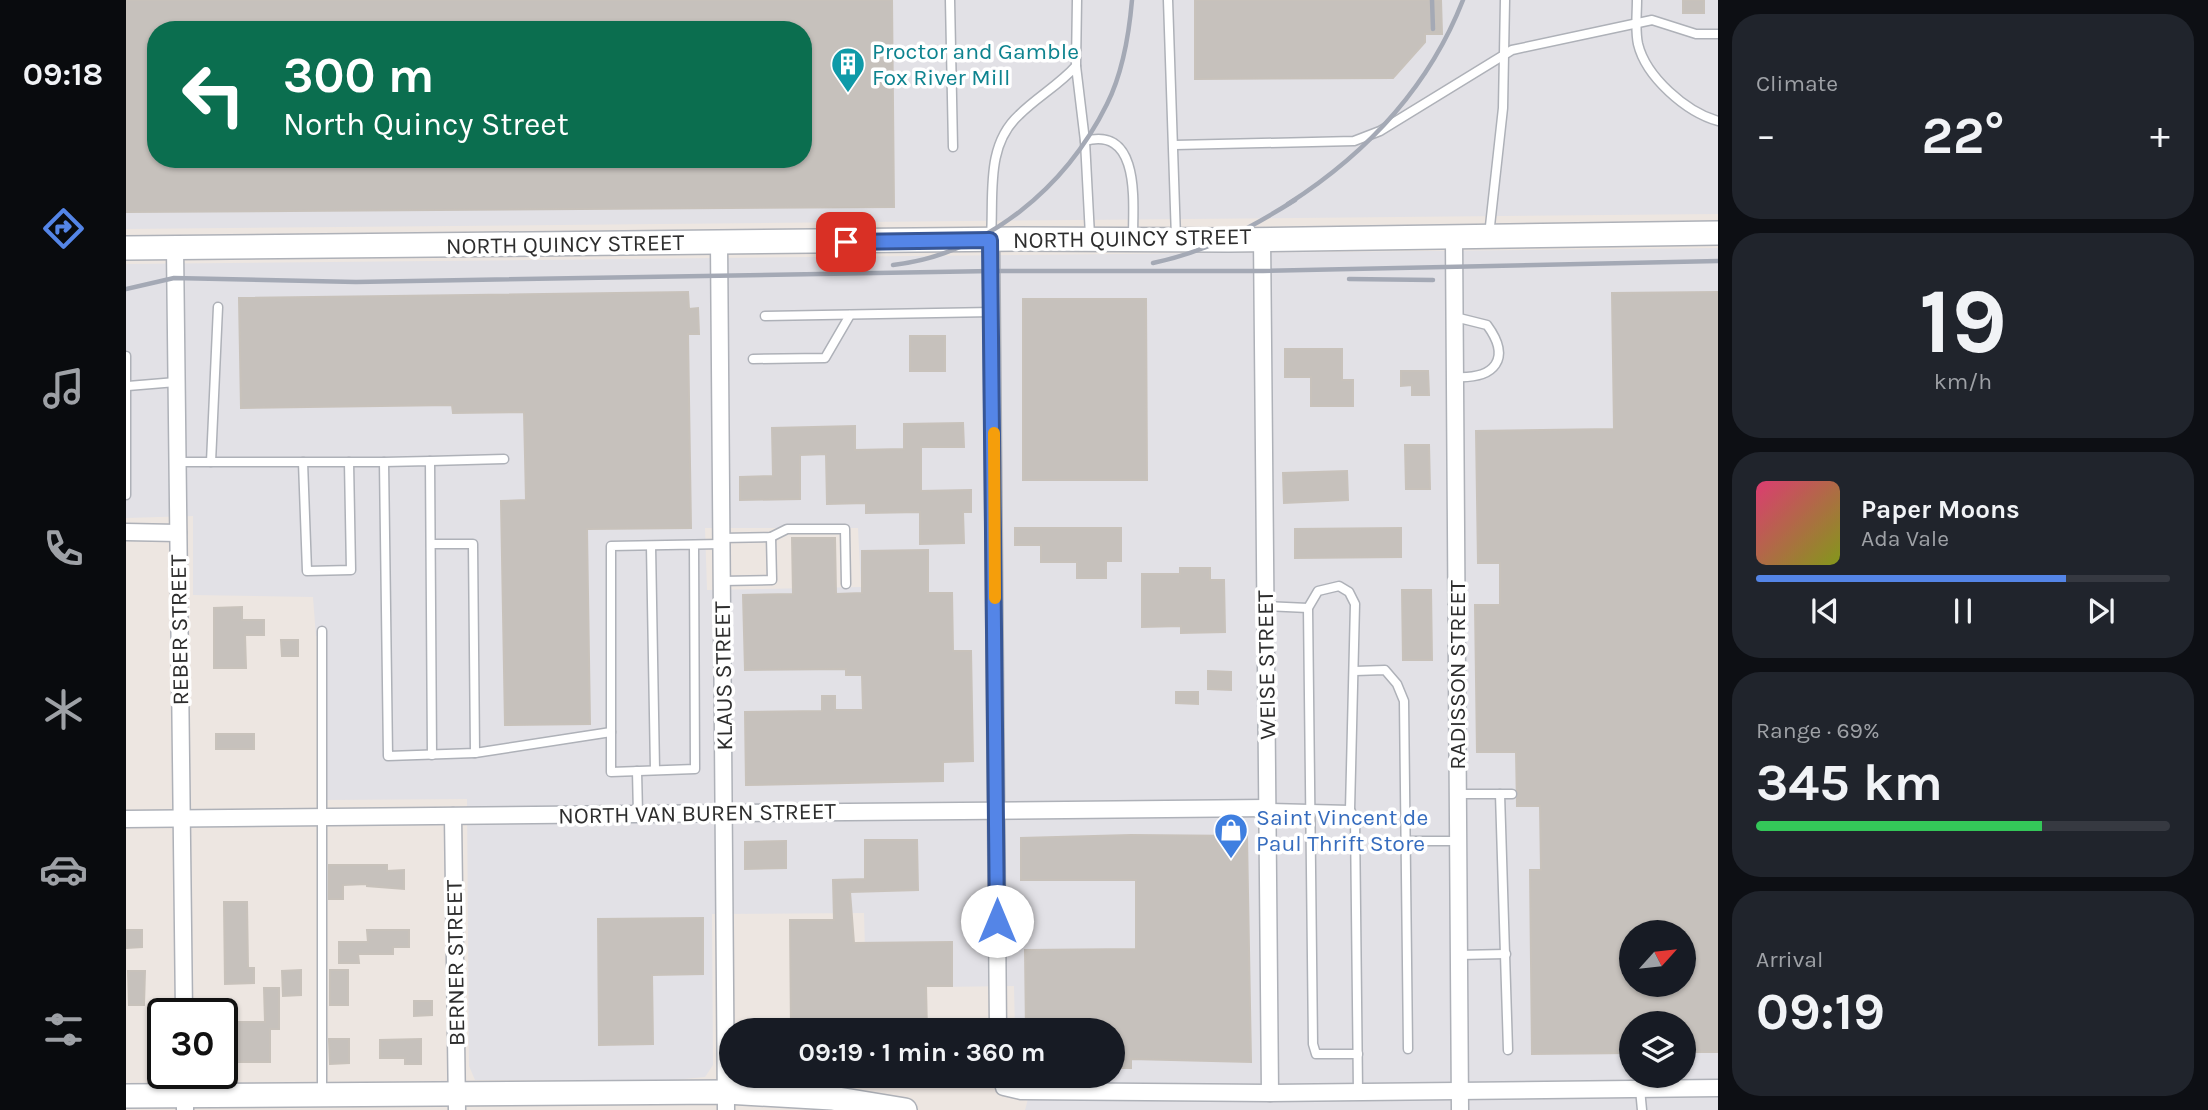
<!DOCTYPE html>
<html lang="en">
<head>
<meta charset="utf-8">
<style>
  :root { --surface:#171b24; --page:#20242c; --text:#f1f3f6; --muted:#9ea1a6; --line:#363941; --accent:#5485e7 }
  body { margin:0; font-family:Karla,sans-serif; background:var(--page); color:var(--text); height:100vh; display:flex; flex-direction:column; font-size:26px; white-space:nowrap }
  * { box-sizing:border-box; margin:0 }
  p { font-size:23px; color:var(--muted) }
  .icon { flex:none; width:38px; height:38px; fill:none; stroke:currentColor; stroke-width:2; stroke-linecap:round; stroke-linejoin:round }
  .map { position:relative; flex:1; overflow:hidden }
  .drawer { display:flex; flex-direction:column; gap:14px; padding:14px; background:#0d0f14; width:490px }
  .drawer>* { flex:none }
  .guide { position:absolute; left:21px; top:21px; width:665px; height:147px; border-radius:28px; box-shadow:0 2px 5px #0004; background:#0b6e4f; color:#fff; overflow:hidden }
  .needle { width:46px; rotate:63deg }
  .controls { position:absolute; left:1493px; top:920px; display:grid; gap:14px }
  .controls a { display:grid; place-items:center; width:77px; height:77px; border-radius:50%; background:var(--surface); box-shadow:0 2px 5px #0004; font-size:35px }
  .speed { position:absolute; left:21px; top:998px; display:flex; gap:14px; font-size:35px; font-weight:700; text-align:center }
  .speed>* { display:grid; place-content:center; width:91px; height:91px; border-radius:50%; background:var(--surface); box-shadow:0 2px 5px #0004; line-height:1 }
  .speed .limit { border:4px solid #111; border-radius:10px; background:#fff; color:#111 }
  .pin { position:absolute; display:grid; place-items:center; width:60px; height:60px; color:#fff; margin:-30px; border-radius:14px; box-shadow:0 4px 10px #0006 }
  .me { position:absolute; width:77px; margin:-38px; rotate:0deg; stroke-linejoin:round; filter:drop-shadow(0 0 5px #0008) }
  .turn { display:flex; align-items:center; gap:24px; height:147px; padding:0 21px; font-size:32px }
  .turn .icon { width:91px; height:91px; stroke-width:2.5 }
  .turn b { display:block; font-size:49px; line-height:60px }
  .big { font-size:52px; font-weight:700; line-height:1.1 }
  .drawer .widget { flex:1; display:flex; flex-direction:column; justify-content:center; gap:10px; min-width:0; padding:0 24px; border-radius:28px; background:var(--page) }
  .drawer .dial { align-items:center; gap:0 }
  .dial b { font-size:91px; line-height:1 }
  .song { display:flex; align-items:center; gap:21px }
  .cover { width:84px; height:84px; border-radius:10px; background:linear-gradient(135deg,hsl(340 70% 55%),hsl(70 70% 35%)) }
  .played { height:7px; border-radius:4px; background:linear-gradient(90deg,var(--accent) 75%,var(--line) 75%) }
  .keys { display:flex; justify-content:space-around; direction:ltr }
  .heat { display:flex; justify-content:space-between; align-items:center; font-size:38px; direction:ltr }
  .charge { height:10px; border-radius:5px; background:linear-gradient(90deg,#34c759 69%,var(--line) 0) }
  .trip { position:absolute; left:593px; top:1018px; width:406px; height:70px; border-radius:35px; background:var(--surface); box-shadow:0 2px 5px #0004; font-weight:700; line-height:70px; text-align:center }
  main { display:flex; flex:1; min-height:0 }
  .dock { display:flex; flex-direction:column; width:126px; justify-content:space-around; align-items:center; background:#090b0e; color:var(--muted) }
  .dock .icon { width:49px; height:49px }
  .dock .current { color:var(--accent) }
  .dock b { font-size:32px; color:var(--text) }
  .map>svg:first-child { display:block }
  .industrial { fill:#e2e1e6; fill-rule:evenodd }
  .building { fill:#c6c1bc; stroke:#c8c2bb; stroke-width:2; fill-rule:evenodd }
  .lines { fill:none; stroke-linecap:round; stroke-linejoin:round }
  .lane-casing { stroke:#aeb1b8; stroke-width:11 }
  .street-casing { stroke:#aeb1b8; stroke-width:19 }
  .secondary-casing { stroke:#aeb1b8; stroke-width:26 }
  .lane { stroke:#fff; stroke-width:8 }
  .street { stroke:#fff; stroke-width:16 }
  .secondary { stroke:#fff; stroke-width:23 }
  .rail { stroke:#a4a9b5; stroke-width:4.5 }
  .route-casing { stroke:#375696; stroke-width:18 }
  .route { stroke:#5485e7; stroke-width:12 }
  .slow { stroke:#f59e0b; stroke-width:12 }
  .labels { text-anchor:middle; stroke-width:7; stroke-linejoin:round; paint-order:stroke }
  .culture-label { font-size:23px; fill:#0d838f; stroke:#fff; text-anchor:start }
  .street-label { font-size:23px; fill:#2d2d2d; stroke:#fff }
  .shop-label { font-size:23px; fill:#366cbe; stroke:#fff; text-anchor:start }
</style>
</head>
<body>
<main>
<nav class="dock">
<b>09:18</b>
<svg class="icon current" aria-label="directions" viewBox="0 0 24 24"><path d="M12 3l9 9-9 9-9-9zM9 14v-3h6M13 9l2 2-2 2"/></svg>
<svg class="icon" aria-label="music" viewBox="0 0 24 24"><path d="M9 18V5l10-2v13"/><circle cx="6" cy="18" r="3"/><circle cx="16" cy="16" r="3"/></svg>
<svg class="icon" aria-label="phone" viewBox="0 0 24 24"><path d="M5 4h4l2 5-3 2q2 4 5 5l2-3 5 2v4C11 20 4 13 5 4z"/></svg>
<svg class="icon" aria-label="climate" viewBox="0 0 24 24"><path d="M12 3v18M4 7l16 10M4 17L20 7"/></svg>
<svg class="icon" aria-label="car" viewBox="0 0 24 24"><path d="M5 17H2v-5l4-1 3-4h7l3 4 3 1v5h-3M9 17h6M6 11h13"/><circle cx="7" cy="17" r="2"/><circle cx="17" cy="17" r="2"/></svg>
<svg class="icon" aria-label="filters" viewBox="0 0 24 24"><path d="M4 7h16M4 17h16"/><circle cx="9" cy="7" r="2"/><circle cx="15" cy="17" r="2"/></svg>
</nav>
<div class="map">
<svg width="1592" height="1110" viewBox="0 0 1592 1110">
  <rect width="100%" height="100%" fill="#ede6e1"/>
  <g class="industrial">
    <path d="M0 0H1592V214L0 229ZM30 30H677V159H30Z"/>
    <path d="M1592 248V1110H899L908 1077 899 1076H987V1031H889L888 986 740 988 738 913 586 914 587 1065 579 1077 548 1080H349L343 1066 341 799 200 800V636H190L187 597 67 595V516L0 518V264ZM579 528H732L735 587 581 590ZM1505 933H1558V985H1505ZM1505 1024H1558V1076H1505Z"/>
  </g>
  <g class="building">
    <path d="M0 0H766L768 207 0 212ZM30 30H677V159H30Z"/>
    <polygon points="1069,0 1315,0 1316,34 1299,34 1299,42 1267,78 1069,79"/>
    <rect x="1557" y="0" width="21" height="13"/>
    <polygon points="562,292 563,309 572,308 573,334 562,334 565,528 461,529 464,724 379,725 375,501 400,500 398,412 327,413 326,405 115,408 113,298"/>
    <path d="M1592 292V1052H1558V1024H1505V1053L1406 1054 1404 870H1415L1414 806H1391L1390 752H1351L1349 605H1374V563H1352L1350 431 1488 429 1486 293ZM1505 933H1558V985H1505Z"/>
    <polygon points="897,299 1020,299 1021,480 897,480"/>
    <rect x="784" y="336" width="35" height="35"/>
    <polygon points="1159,349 1216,349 1216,380 1227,380 1227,406 1185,406 1185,377 1159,377"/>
    <polygon points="1275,371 1302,371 1303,395 1286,395 1286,385 1275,386"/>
    <polygon points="837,423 838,447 795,447 795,491 845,490 845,512 837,512 838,543 794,544 794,512 740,513 740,503 701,504 700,454 674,455 674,499 614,500 614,477 647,476 646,428 729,426 729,450 778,449 778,424"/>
    <polygon points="1279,445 1303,445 1304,489 1280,489"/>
    <polygon points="1221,471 1222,500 1158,503 1157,473"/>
    <polygon points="889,528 995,528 995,561 980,561 980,578 951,578 951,562 915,562 915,545 889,545"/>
    <polygon points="1275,528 1275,557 1169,558 1169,529"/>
    <polygon points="666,538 709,538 710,594 736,593 736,551 802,550 802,593 826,593 827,651 845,651 847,761 817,762 817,781 620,785 619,712 696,711 696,696 709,696 709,710 737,710 736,675 720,675 720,669 619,670 617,595 667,594"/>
    <polygon points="1054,568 1084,568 1084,580 1098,580 1099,632 1055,633 1055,626 1016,627 1016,574 1054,574"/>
    <polygon points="1276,590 1305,590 1306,660 1277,660"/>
    <polygon points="116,607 116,620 138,620 138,635 119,635 120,668 88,668 88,608"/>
    <polygon points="155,640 172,640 172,656 156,656"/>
    <polygon points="1082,671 1105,672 1105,690 1082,689"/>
    <polygon points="1050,692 1072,692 1072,704 1050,703"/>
    <rect x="90" y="734" width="38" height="15"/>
    <polygon points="1005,835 1121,836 1125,1062 1005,1059 1005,1068 987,1068 987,1031 900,1031 899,950 1010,949 1010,880 895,880 895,838"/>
    <polygon points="739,840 791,840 792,890 724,892 728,943 826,942 826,986 800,986 801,1031 665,1031 664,920 708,920 707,880 739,879"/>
    <polygon points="660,841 660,868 619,869 619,842"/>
    <polygon points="203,865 261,865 261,871 278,870 278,889 241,886 241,884 217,885 217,899 203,899"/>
    <polygon points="98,902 121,902 122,968 128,968 128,983 99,984"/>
    <polygon points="577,918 577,974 526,975 527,1044 473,1045 472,919"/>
    <polygon points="0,930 16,930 16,947 0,948"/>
    <polygon points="241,930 283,930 283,947 267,947 267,954 232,954 233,963 213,963 213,942 242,942"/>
    <polygon points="175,970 175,995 157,996 156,971"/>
    <rect x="204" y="970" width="18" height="35"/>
    <polygon points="2,971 19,971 18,1005 3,1005"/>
    <polygon points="138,988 153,988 153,1029 144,1029 144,1062 96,1062 97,1022 139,1022"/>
    <polygon points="288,1001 306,1001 306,1015 288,1016"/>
    <polygon points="203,1039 223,1039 223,1063 204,1064"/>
    <polygon points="295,1039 295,1064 279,1064 279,1058 254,1058 254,1040"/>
  </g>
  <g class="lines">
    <g class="lane-casing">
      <g id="lane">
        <polyline points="824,0 827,147"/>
        <polyline points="1042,0 1050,238"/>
        <path d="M1511 0C1511 14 1509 30 1512 44 1520 77 1560 112 1592 121"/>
        <polyline points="950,66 951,0"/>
        <path d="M959 141C1015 126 1007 203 1007 237"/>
        <polyline points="1049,145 1228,141 1254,131 1386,50 1526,20 1570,34 1592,34"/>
        <polyline points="1363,235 1377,108 1379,0"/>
        <path d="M865 237C868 195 859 146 893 115 911 97 933 85 950 66L959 141 964 236"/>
        <polyline points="639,316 867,312"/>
        <path d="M1329 317 1361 325C1386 359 1369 379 1329 377"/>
        <polyline points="0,356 0,495"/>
        <polyline points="627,359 699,358 724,315"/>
        <polyline points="2,386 50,382"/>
        <polyline points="304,461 378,459"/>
        <polyline points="51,462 258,462 262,756 349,753 485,732"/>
        <polyline points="85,462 92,307"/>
        <polyline points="177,462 181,571 225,570 223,462"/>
        <polyline points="258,462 304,461 306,755"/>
        <polyline points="595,538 645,537 661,529 719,529 720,584"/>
        <polyline points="305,544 347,544 349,753"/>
        <polyline points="568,545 569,769 485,772 485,546 596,544"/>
        <polyline points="525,546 529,770"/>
        <polyline points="596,581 646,580 645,537"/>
        <polyline points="1140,606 1182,608"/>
        <polyline points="196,631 196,1093"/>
        <polyline points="1229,671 1259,670 1271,684 1278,701 1282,1049"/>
        <polyline points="511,771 512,814"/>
        <polyline points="1332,794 1374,794"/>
        <polyline points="1141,808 1224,810 1229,819 1232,1092"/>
        <polyline points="1224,810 1229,604 1223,592 1213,586 1192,591 1182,608 1187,1044 1190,1054 1232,1054"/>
        <polyline points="1279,841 1330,841"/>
        <polyline points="1332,955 1380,954"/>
        <polyline points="1382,1050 1374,794 1386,794"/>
        <polyline points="1514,1089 1516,1110"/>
      </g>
    </g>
    <g class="street-casing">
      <g id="street">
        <polyline points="1136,237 1144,1093"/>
        <polyline points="1328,239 1334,1110"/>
        <polyline points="865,240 872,1031"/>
        <polyline points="593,242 600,1110"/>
        <polyline points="49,248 58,1013"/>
        <polyline points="0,532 52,533"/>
        <polyline points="327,816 331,1110"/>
        <polyline points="0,819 1141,808"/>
        <polyline points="59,1073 59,1110"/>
        <polyline points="876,1076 878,1087 895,1091 1144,1093 1592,1088"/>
      </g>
    </g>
    <g class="secondary-casing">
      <g id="secondary">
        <polyline points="0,248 892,239 1103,240 1592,233"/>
        <polyline points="0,1096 600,1092 706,1098 779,1110"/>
      </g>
    </g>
    <use href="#lane" class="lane"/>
    <use href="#street" class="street"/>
    <use href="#secondary" class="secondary"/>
    <g class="rail">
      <polyline points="1306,0 1307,29"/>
      <path d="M1162 204C1240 154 1303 87 1337 0"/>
      <path d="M1027 263C1080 252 1123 229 1169 200"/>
      <path d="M767 265C861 254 940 187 981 104 997 72 1003 35 1006 0"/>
      <polyline points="1223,279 1307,280"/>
      <polyline points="0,289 48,278 230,282 866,271 1137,271 1592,261"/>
    </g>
  </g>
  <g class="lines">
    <g class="route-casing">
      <polyline id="route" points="720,242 864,240 871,921"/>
    </g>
    <use href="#route" class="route"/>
    <polyline class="slow" points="868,433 869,598"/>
  </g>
  <defs>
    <g id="building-pin" transform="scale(1.75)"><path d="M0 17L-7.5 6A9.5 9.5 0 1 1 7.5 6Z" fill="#0f9aa8" stroke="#fff"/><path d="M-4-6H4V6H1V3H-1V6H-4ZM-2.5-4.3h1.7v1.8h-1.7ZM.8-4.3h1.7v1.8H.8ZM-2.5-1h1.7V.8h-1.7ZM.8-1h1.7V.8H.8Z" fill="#fff"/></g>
    <g id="shop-pin" transform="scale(1.75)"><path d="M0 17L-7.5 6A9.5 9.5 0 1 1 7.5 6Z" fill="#3f7fe0" stroke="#fff"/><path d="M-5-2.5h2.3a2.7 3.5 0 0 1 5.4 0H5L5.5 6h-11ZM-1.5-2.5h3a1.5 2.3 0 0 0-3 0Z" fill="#fff"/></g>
  </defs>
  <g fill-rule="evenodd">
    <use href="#building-pin" x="722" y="64"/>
    <use href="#shop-pin" x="1105" y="830"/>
  </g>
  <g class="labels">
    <g class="culture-label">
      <text x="746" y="59">Proctor and Gamble<tspan x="746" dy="26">Fox River Mill</tspan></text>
    </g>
    <g class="street-label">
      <text transform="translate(1006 238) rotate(-1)" y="8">NORTH QUINCY STREET</text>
      <text transform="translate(439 244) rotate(-1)" y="8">NORTH QUINCY STREET</text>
      <text transform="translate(53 630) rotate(-91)" y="8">REBER STREET</text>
      <text transform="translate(1140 665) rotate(-91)" y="8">WEISE STREET</text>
      <text transform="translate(1331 675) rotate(-90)" y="8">RADISSON STREET</text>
      <text transform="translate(597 676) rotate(-91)" y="8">KLAUS STREET</text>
      <text transform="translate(571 813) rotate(-1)" y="8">NORTH VAN BUREN STREET</text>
      <text transform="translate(329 963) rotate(-91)" y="8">BERNER STREET</text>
    </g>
    <g class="shop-label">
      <text x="1130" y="825">Saint Vincent de<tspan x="1130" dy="26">Paul Thrift Store</tspan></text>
    </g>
  </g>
</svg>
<div class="controls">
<a><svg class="needle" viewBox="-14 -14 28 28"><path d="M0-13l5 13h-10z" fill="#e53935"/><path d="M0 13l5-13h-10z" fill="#9ea1a6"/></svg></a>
<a><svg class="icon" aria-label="layers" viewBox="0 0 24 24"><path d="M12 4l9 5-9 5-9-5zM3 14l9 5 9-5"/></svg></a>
</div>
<div class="speed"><div class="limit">30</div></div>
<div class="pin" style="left:720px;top:242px;background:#d93025"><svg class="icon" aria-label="arrive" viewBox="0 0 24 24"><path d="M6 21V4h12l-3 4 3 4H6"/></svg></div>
<svg class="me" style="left:871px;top:921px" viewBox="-20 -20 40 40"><circle r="19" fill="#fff"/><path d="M0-13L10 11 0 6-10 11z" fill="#5485e7"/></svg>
<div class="trip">09:19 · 1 min · 360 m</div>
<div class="guide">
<div class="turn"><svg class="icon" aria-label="left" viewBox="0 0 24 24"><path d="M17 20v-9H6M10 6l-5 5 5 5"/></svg><div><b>300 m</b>North Quincy Street</div></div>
</div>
</div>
<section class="drawer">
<div class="widget"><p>Climate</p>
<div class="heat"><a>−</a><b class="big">22°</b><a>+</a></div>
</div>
<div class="widget dial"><b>19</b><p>km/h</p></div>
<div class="widget">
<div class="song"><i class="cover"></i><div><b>Paper Moons</b><p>Ada Vale</p></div></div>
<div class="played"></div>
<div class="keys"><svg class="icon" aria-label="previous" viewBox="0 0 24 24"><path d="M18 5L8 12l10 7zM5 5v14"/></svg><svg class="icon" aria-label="pause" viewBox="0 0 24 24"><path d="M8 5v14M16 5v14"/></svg><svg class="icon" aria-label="next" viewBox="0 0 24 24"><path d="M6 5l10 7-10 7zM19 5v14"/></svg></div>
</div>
<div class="widget"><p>Range · 69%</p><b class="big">345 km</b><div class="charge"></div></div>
<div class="widget"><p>Arrival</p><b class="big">09:19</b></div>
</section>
</main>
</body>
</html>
